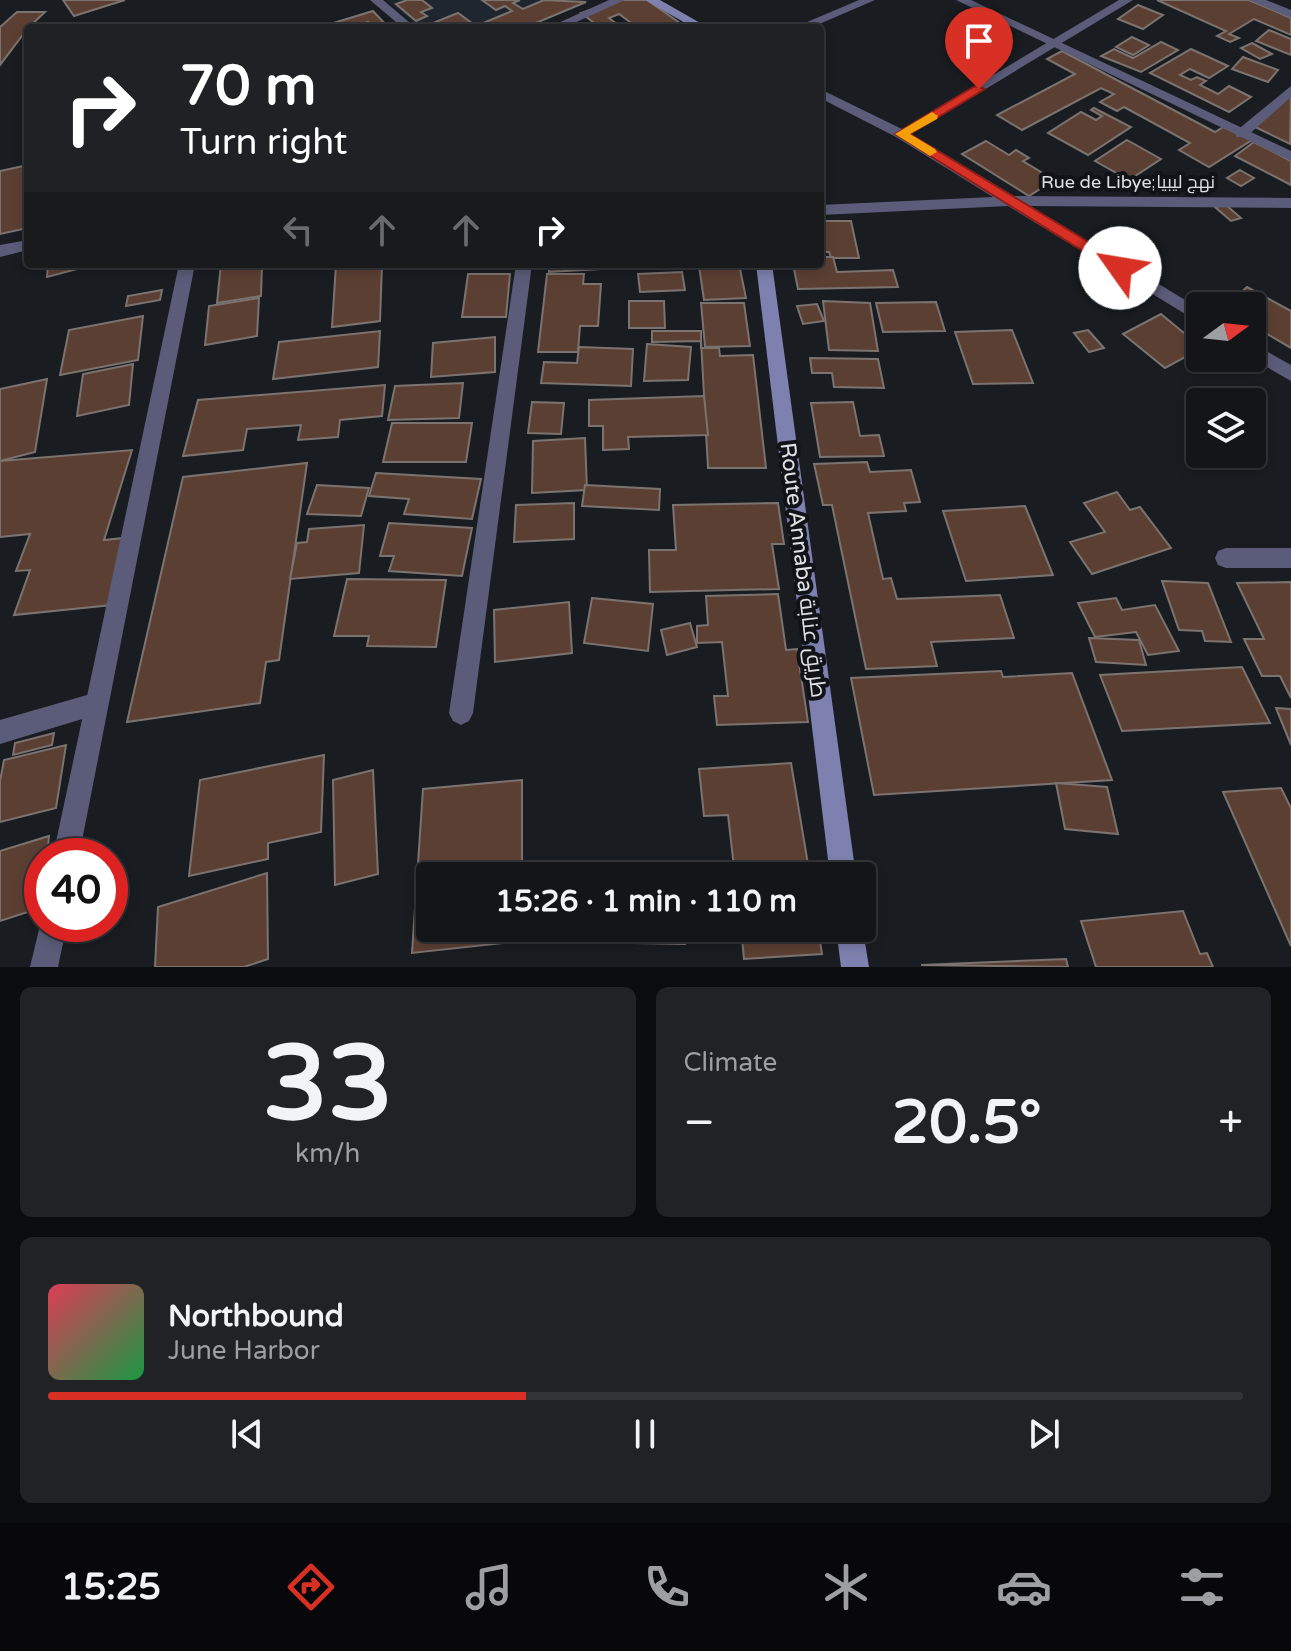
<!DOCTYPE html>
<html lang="en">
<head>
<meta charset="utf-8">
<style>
  :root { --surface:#131519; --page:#202226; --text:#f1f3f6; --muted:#9d9fa2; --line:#323438; --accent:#d93025 }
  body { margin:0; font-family:"Varela Round",Cairo,sans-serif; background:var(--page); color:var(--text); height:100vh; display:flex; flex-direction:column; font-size:30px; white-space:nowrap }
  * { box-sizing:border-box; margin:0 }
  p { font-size:26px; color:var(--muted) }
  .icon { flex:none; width:44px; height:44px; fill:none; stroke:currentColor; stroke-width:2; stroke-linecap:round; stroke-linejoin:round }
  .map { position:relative; height:967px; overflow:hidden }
  .panel { display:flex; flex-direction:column; gap:20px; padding:20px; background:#0a0c0e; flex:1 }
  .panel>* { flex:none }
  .top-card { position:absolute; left:24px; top:24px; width:800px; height:244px; border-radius:8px; box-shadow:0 4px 12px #0003,0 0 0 2px var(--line); background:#202124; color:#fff; overflow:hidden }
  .needle { width:52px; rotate:75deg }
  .buttons { position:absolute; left:1186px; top:292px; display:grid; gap:16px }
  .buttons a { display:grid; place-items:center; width:80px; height:80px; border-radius:8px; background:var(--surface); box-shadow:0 4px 12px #0003,0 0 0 2px var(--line); font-size:40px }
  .speed { position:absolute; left:24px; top:838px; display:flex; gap:16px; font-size:40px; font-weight:700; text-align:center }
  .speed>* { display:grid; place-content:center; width:104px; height:104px; border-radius:50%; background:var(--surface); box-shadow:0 4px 12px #0003,0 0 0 2px var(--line); line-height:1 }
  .speed .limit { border:12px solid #d22; background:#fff; color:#111 }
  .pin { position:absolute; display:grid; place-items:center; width:68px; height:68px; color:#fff; margin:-82px -34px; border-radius:50% 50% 50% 0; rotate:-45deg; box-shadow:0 0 8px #0007 }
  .pin .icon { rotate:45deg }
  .me { position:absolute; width:88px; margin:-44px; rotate:302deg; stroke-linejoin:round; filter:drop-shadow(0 0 6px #0008) }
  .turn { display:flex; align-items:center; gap:28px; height:168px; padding:0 24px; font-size:36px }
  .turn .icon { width:104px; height:104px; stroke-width:2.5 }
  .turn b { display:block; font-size:56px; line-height:68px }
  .lanes { display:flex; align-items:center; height:76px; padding:0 24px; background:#0003; justify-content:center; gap:40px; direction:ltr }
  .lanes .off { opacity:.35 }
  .big { font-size:60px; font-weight:800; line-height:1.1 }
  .panel .widget { flex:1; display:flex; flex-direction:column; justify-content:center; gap:12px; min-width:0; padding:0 28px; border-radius:12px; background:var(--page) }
  .panel .dial { align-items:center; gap:0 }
  .dial b { font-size:104px; line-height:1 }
  .song { display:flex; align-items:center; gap:24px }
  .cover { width:96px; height:96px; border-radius:12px; background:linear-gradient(135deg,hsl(350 70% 55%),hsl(140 70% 35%)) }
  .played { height:8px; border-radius:4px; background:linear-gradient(90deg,var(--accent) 40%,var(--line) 40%) }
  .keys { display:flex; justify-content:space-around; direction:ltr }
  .heat { display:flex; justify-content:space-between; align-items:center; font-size:44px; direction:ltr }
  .panel .tiles { flex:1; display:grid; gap:20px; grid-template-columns:1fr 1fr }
  .widget:last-child { grid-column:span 2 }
  .trip { position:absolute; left:416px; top:862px; width:460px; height:80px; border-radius:8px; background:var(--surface); box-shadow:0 4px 12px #0003,0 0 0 2px var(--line); font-weight:800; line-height:80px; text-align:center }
  .tabs { display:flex; height:128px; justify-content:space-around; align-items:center; background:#08080a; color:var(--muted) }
  .tabs .icon { width:56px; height:56px }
  .tabs .active { color:var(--accent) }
  .tabs b { font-size:36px; color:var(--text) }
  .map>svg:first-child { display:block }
  .built { fill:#1f2630 }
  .building { fill:#5c3f33; stroke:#7b7370; stroke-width:2 }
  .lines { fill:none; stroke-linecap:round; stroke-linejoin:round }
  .minor { fill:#5b5c79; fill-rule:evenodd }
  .tertiary { fill:#5b5c79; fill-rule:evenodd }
  .secondary { fill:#7e80af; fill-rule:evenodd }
  .route { fill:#d93025; stroke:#8d1f18; stroke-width:2 }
  .slow { fill:#f59e0b }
  .labels { text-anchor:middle; stroke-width:8; stroke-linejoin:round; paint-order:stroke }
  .far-street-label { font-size:18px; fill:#dee1e4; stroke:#101318 }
  .street-label { font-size:22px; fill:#dee1e4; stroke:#101318 }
</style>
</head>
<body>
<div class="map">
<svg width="1291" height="967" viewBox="0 0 1291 967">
  <rect width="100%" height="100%" fill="#191c21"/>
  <polygon class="built" points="386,0 591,0 524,28 420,28"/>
  <g class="building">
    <polygon points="63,0 125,0 74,16"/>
    <polygon points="407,0 422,0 432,8 421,12 427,16 416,21 396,4"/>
    <polygon points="482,0 520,0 513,3 523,9 544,0 586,2 524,28 432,28 428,25 458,13 476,26 512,11 505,6 496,10"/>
    <polygon points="618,0 647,0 687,28 638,28 619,14 609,18 622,28 601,28 581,13"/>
    <polygon points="1157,0 1249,0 1291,18 1291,35 1254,19 1229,34 1239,38 1230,42 1217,36 1226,31"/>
    <polygon points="1138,5 1163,15 1143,29 1118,19"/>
    <polygon points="373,11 389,28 365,28 371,26 368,22 350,28 317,28"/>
    <polygon points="17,12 45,12 28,28 0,65 0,27"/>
    <polygon points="1269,30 1291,39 1291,55 1256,41"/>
    <polygon points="1132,37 1149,45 1133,55 1116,47"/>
    <polygon points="1161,42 1178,50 1141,72 1101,56 1114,49 1133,58"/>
    <polygon points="1252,43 1272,54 1260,59 1241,48"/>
    <polygon points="1191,49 1228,66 1209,78 1190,69 1180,75 1191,80 1197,77 1206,81 1200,85 1218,94 1229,86 1251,97 1229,112 1150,73"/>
    <polygon points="1062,51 1215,132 1225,126 1252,140 1209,167 1179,150 1190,143 1124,107 1117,111 1100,102 1114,94 1101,88 1022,130 997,115 1075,74 1047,59"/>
    <polygon points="1243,57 1278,70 1268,82 1232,69"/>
    <polygon points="1291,92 1290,144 1249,124"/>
    <polygon points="1094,108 1131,127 1088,155 1048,133 1081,112 1096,120 1102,116 1091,110"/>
    <polygon points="1127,140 1161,159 1129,180 1095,161"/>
    <polygon points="986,141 1009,155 1016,150 1029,158 1023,161 1054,180 1029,196 962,154"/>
    <polygon points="1254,142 1291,161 1291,185 1235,156"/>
    <polygon points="28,165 28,228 0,234 0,171"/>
    <polygon points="1240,170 1254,178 1241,186 1227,178"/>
    <polygon points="1226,205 1241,218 1231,221 1215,207"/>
    <polygon points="820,221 851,221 859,258 831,258 829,252 820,252"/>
    <polygon points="820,257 833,257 837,272 893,270 898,287 798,289 793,264 820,264"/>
    <polygon points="48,264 96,264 47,277"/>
    <polygon points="221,264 262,264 261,296 217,303"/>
    <polygon points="336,264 382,264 380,321 332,327"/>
    <polygon points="549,264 599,264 600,269 549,272"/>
    <polygon points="668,264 739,264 746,298 704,300 699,266 668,268"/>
    <polygon points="682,272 685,290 640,292 638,274"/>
    <polygon points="468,274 510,274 506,317 462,317"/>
    <polygon points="547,274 584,274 583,284 601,284 598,326 580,326 578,352 538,352"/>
    <polygon points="1247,287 1291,311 1291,348 1252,325 1252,306 1226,306"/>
    <polygon points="162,290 160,300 126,306 128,296"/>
    <polygon points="259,298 257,336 205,345 209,306"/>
    <polygon points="629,301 664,301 665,328 629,328"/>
    <polygon points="823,301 870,303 878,351 829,350"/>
    <polygon points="936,302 945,331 883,332 876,303"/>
    <polygon points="701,303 744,303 750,346 705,347"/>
    <polygon points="817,304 824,321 803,324 797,306"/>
    <polygon points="1161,314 1184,333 1197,326 1200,329 1200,349 1165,368 1123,334"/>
    <polygon points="143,316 138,360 60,375 69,330"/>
    <polygon points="1012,330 1033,383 973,384 955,332"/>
    <polygon points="1088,330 1104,348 1089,352 1074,333"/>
    <polygon points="380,331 378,367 273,379 279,342"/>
    <polygon points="652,331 701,331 701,348 719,348 720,356 753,355 766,468 708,468 701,341 652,342"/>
    <polygon points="495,337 495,372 431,377 433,343"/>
    <polygon points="647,344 691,347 688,380 644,381"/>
    <polygon points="579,347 633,349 631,386 541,383 544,362 577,363"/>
    <polygon points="810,358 878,359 884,388 834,387 832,373 812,373"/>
    <polygon points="133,364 129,405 77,416 83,374"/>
    <polygon points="47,379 35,452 0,461 0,389"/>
    <polygon points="463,383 459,418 388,420 395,386"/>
    <polygon points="385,385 382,416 340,420 338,437 298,440 301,425 247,429 243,450 183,456 198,400"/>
    <polygon points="704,396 708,435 628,437 629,449 603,450 603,426 589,426 589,400"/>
    <polygon points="532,402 564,403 561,434 528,433"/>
    <polygon points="853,402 860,436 879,435 884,456 820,457 811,403"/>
    <polygon points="392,423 472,423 466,462 383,462"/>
    <polygon points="585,438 587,490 532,493 533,441"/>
    <polygon points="132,450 104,540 133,537 112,605 14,615 30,570 16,571 30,534 0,537 0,461"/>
    <polygon points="867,462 870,472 911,470 920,502 904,503 906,511 868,513 883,579 891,578 897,599 1000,595 1014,638 931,642 937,666 866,669 832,505 823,505 814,464"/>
    <polygon points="307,463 279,660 266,662 260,703 127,722 183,477"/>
    <polygon points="376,473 481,479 472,519 404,514 409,499 369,496"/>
    <polygon points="317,485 369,488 361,516 307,514"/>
    <polygon points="585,485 660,489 659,510 582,506"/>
    <polygon points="1117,492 1130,510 1140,507 1171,548 1092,574 1070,542 1105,532 1084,503"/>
    <polygon points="574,503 574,539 514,542 516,505"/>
    <polygon points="778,503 784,544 772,544 779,589 650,592 649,550 676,550 673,505"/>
    <polygon points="1025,506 1053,575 966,581 943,511"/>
    <polygon points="389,523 472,528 462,576 389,571 394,556 380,556"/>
    <polygon points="364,525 359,573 290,579 297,543 307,542 309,529"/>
    <polygon points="347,579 446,580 436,647 367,646 369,636 334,636"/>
    <polygon points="1162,581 1208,583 1231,642 1205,641 1202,631 1179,630"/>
    <polygon points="1291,582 1291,698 1280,676 1262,676 1244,639 1264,639 1237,583"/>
    <polygon points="778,594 786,650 797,649 808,722 717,725 714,696 728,696 722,642 697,643 697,626 708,625 706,596"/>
    <polygon points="592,598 653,604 648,651 584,643"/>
    <polygon points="1116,598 1122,610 1155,605 1179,651 1148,655 1136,632 1095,637 1078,603"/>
    <polygon points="569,602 572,653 495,662 494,610"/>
    <polygon points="690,623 697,647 667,655 661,630"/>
    <polygon points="1089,638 1139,640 1146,665 1096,662"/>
    <polygon points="1242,667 1270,723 1122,731 1100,675"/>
    <polygon points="1001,671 1003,677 1072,673 1112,780 874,795 851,678"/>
    <polygon points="1276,708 1291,709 1291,745"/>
    <polygon points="54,733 52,745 13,755 15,743"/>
    <polygon points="66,745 56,808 0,822 0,781 4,760"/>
    <polygon points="324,755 321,832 268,843 268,859 189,876 200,780"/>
    <polygon points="791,763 810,876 735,876 728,815 704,816 699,769"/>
    <polygon points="373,770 378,874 335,885 333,780"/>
    <polygon points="522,780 522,876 430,876 430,928 522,928 522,941 412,953 423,789"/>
    <polygon points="1056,783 1107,787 1118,834 1065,829"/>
    <polygon points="1281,788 1291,808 1291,946 1223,792"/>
    <polygon points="49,836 47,856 42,856 40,908 0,921 0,851"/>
    <polygon points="267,873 268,959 244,967 155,967 158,907"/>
    <polygon points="1183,911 1200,954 1207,953 1213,967 1096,967 1081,921"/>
    <polygon points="530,928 685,928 685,944 529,941"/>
    <polygon points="741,928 818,928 822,954 744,959"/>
    <polygon points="1066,959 1068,967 921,965"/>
  </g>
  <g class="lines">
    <g class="minor">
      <polygon points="370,0 383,0 416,28 403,28"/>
      <polygon points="609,0 625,0 563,28 547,28"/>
      <polygon points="859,0 875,0 810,28 793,28"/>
      <polygon points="1119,0 1133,0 906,137 894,134"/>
      <polygon points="1291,86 1291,97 1246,137 1236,137 1236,131"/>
      <polygon points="516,264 532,264 473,713 469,721 461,725 453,721 449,713"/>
      <polygon points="1226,548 1291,548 1291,568 1226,568 1218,565 1215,558 1218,551"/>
      <polygon points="94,693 102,697 106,705 102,713 0,744 0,720"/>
    </g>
    <g class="tertiary">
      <polygon points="956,0 971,0 1291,151 1291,161"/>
      <polygon points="1249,0 1266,0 1291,10 1291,18"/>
      <polygon points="820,89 906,131 1014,196 1291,198 1291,208 1030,206 1200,309 1200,323 1008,206 820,215 820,205 993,197 896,137 820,98"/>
      <polygon points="28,240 28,250 0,257 0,245"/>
      <polygon points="179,264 195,264 79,856 53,856"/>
      <polygon points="1252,343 1291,365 1291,381 1251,358"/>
      <polygon points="42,917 42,924 67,924 58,967 30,967"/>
    </g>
    <g class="secondary">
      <polygon points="645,0 660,0 709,28 694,28"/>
      <polygon points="756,264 772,264 856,876 830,876"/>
      <polygon points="862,924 869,967 841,967 836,928 862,928"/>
    </g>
  </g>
  <polygon class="route" points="975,86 985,89 910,134 1125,264 1125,271 1115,271 895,134"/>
  <polygon class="slow" points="932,112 938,116 937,119 910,134 935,149 937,152 930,156 895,134"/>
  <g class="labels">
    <g class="far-street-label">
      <text x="1128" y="188">Rue de Libye;نهج ليبيا</text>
    </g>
    <g class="street-label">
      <text transform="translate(804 570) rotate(83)" y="8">Route Annaba طريق عنابة</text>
    </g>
  </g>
</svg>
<div class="buttons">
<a><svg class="needle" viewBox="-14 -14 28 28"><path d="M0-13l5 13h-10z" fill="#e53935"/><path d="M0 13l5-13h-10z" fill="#9d9fa2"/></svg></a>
<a><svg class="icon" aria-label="layers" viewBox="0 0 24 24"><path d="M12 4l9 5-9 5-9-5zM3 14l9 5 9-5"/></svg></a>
</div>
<div class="speed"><div class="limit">40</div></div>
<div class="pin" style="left:979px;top:89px;background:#d93025"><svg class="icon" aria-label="arrive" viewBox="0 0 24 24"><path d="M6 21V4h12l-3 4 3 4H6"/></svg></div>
<svg class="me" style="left:1120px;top:268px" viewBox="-20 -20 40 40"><circle r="19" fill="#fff"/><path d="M0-13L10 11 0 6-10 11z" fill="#d93025"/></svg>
<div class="trip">15:26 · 1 min · 110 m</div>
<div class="top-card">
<div class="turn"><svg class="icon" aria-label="right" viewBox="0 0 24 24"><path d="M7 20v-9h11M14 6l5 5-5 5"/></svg><div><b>70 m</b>Turn right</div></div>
<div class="lanes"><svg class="icon off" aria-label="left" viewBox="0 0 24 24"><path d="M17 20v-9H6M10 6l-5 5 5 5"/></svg><svg class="icon off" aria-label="ahead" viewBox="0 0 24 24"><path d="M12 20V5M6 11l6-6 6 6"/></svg><svg class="icon off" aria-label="ahead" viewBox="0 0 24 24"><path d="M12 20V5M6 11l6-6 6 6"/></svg><svg class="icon" aria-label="right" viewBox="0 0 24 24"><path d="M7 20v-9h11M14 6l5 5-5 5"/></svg></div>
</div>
</div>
<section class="panel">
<div class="tiles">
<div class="widget dial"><b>33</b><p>km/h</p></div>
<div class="widget"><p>Climate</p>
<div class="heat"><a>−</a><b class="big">20.5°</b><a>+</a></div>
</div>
<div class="widget">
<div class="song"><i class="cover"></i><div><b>Northbound</b><p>June Harbor</p></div></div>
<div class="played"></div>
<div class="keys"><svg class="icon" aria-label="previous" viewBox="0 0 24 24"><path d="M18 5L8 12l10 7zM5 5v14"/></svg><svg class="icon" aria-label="pause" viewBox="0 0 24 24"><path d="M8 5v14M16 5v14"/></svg><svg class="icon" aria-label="next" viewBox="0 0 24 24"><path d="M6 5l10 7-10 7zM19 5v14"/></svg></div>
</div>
</div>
</section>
<nav class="tabs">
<b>15:25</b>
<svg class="icon active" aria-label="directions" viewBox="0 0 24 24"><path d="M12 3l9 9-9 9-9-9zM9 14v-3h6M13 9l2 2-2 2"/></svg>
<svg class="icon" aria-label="music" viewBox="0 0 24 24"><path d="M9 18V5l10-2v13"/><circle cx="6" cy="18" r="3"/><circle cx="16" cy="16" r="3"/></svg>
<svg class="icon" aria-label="phone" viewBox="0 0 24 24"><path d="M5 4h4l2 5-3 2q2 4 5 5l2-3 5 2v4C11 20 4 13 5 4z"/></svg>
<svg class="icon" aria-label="climate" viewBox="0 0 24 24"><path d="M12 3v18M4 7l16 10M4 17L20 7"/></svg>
<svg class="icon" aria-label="car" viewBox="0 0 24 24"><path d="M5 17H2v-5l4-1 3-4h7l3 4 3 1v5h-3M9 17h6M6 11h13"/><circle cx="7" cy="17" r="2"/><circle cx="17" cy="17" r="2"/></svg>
<svg class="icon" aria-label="filters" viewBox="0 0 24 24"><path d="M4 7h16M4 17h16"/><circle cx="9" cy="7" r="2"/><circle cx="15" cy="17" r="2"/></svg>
</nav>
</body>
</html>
